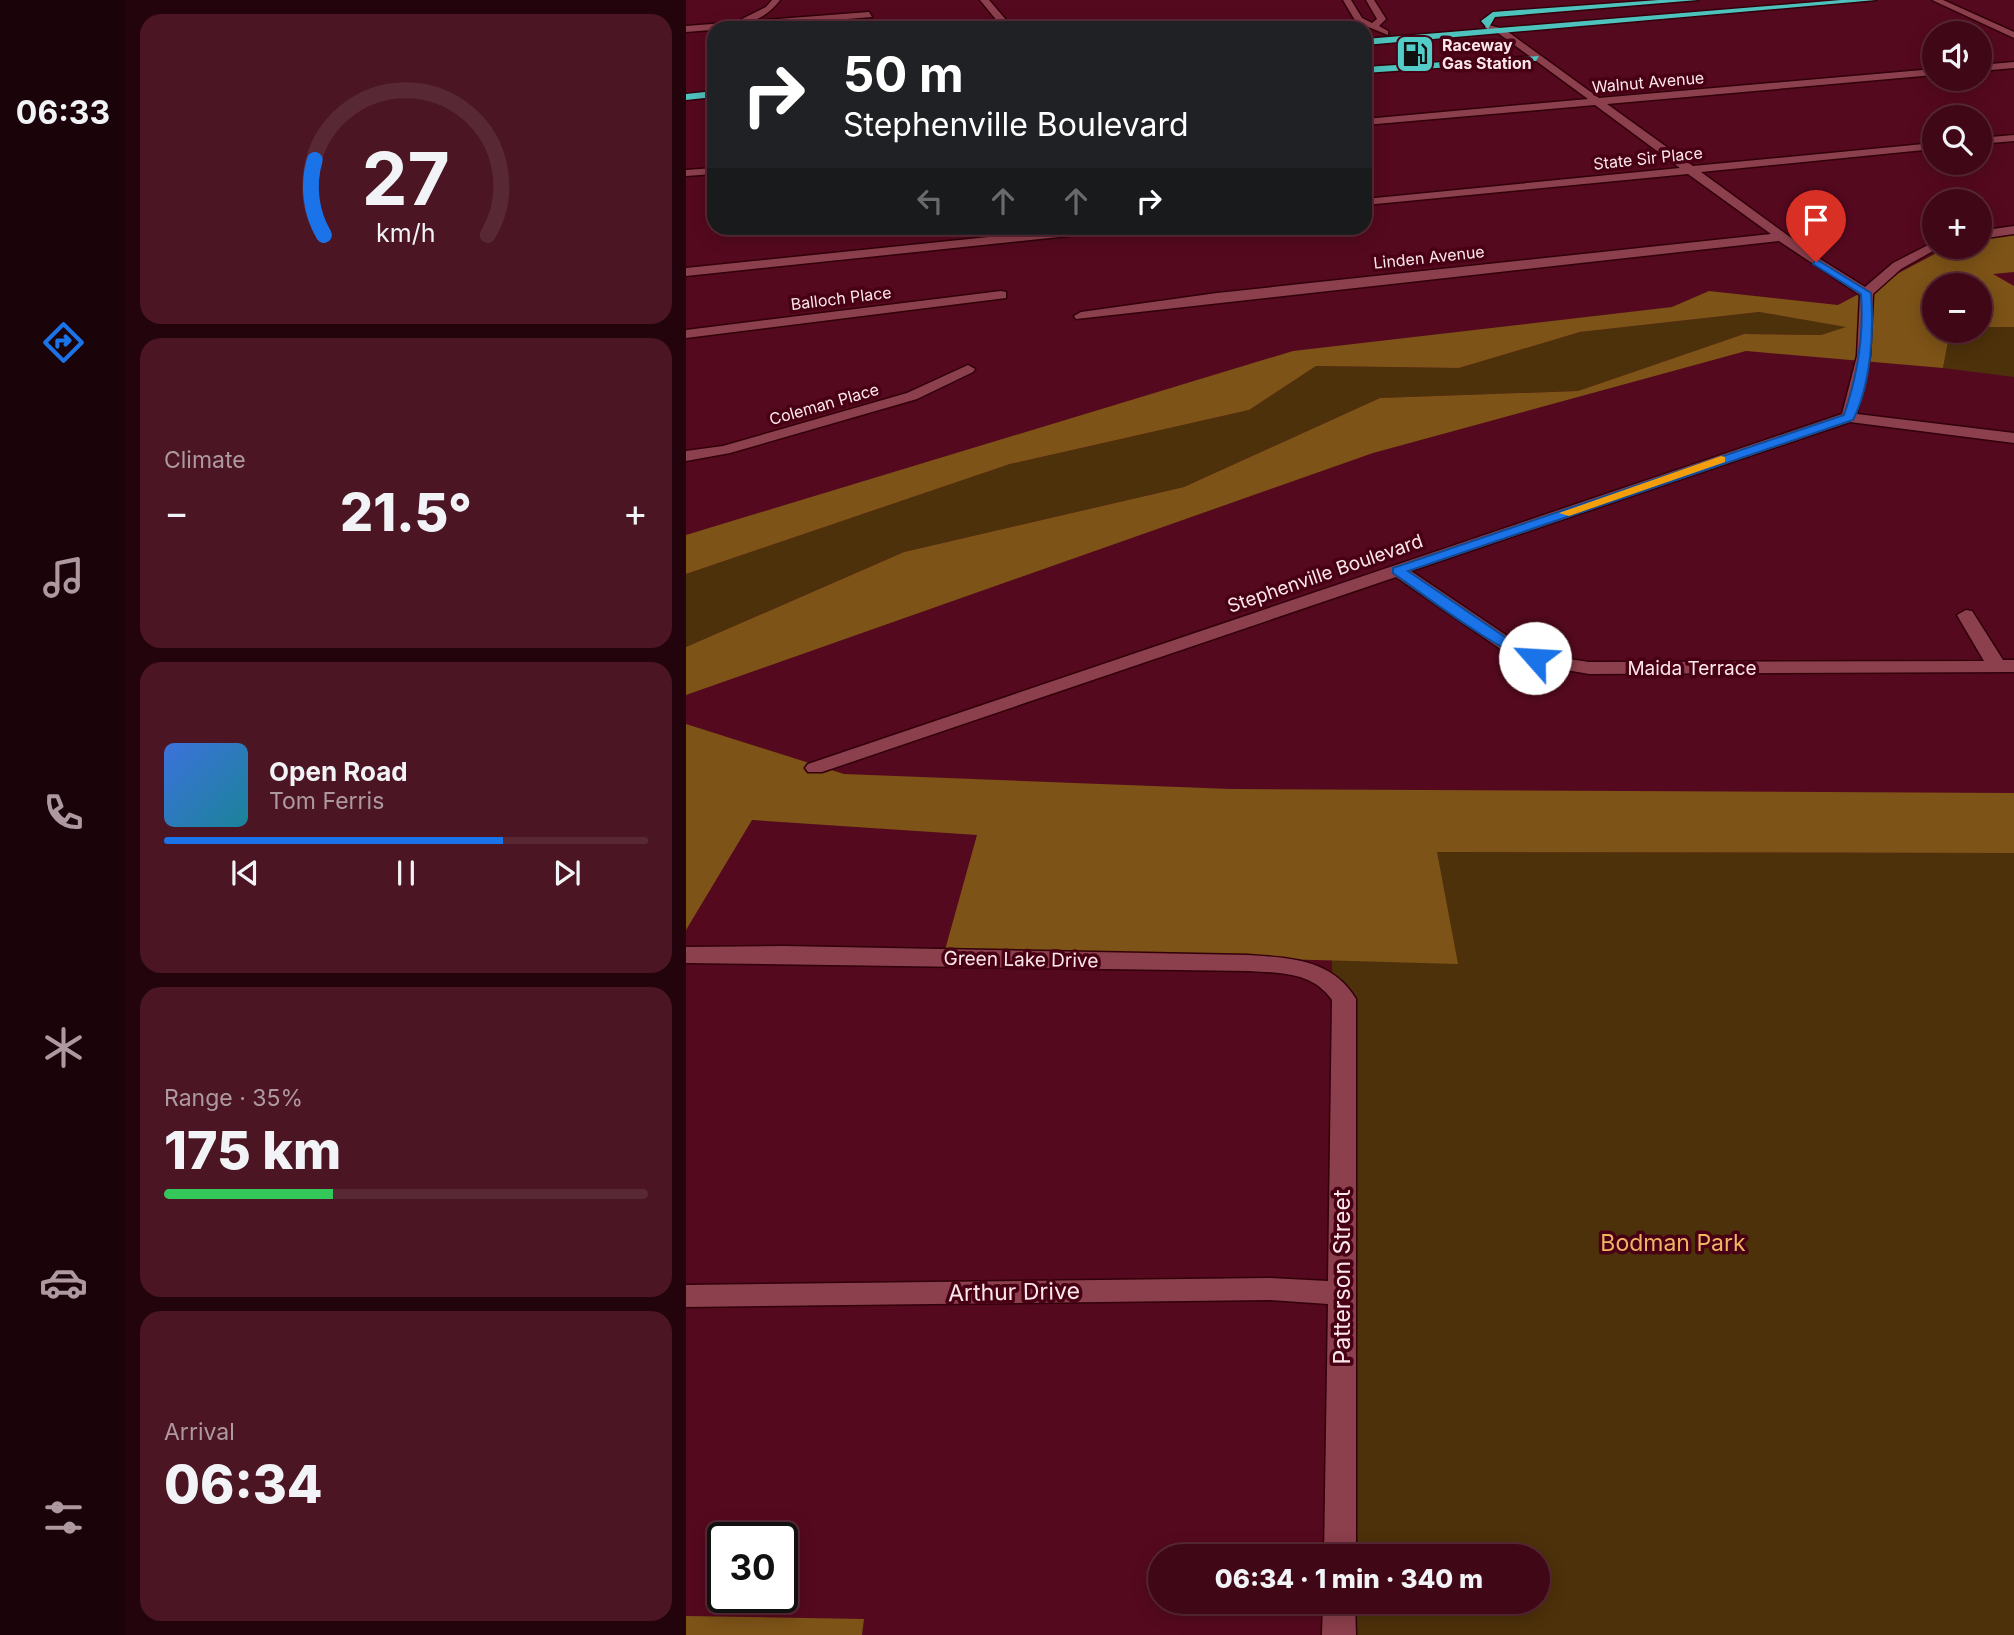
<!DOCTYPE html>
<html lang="en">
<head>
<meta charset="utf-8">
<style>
  :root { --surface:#400716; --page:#4b1523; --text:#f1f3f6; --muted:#ae99a1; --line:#592835; --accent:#1a73e8 }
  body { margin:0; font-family:Inter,sans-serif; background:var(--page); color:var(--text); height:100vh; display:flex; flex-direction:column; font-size:26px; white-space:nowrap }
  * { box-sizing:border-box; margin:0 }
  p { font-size:23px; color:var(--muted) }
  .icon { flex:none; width:38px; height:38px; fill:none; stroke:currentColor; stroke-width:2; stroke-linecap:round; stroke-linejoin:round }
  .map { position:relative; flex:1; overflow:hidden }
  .side { display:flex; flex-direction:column; gap:14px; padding:14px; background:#23040c; width:560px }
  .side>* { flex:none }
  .hud { position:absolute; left:21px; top:21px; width:665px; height:214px; border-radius:21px; box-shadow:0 4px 18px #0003,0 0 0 2px var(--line); background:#202124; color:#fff; overflow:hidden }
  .tools { position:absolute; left:1236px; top:21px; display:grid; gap:14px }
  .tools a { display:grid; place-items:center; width:70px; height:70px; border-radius:50%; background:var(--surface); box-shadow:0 4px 18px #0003,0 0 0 2px var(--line); font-size:35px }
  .speed { position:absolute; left:21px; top:1522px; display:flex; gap:14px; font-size:35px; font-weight:700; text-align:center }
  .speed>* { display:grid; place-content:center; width:91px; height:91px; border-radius:50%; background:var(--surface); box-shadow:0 4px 18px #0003,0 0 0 2px var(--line); line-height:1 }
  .speed .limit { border:4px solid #111; border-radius:10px; background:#fff; color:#111 }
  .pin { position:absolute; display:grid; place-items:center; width:60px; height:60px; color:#fff; margin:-72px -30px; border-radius:50% 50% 50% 0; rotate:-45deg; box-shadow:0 0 7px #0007 }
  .pin .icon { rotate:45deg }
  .me { position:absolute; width:77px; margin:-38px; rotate:296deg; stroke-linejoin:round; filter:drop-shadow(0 0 5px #0008) }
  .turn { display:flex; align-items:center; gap:24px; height:147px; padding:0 21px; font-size:32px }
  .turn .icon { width:91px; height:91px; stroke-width:2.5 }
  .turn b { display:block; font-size:49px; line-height:60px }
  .lanes { display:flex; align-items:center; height:66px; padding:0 21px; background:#0003; justify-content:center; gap:35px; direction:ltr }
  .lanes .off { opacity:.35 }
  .big { font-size:52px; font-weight:800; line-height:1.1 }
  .side .tile { flex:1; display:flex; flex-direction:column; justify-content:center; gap:10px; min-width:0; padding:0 24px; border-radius:21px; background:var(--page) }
  .side .dial { align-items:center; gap:0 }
  .dial svg { height:182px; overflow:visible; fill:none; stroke:var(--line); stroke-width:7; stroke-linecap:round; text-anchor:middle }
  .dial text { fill:var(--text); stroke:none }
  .song { display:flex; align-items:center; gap:21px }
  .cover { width:84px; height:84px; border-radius:10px; background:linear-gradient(135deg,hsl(220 70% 55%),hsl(190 70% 35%)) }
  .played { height:7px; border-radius:4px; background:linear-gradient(90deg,var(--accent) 70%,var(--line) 70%) }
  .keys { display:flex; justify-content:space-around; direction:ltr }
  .heat { display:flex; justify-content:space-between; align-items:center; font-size:38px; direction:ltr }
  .charge { height:10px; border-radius:5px; background:linear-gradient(90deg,#34c759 35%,var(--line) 0) }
  .trip { position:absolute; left:462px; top:1544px; width:402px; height:70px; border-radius:35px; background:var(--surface); box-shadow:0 4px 18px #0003,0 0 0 2px var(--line); font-weight:800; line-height:70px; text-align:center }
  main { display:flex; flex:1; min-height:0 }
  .tabs { display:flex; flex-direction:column; width:126px; justify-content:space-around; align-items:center; background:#1a0309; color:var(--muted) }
  .tabs .icon { width:49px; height:49px }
  .tabs .current { color:var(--accent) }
  .tabs b { font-size:32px; color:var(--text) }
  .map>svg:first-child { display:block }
  .green { fill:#4d310a }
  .forest { fill:#7d5317 }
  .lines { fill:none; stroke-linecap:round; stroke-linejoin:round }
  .minor-casing { stroke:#31000a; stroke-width:3 }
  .highway-casing { stroke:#31000a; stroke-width:3 }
  .minor { fill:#8c3f4c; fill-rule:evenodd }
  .highway { fill:#4ec2bd; fill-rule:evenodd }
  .route { fill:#1a73e8; stroke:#114b97; stroke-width:2 }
  .slow { fill:#f59e0b }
  .labels { text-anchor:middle; stroke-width:7; stroke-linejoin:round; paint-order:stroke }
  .far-poi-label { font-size:16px; font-weight:bold; fill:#fbe7e9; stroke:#480015; text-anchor:start }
  .far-street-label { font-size:16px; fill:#fbe7e9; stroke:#480015 }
  .street-label { font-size:19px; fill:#fbe7e9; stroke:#480015 }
  .near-park-label { font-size:23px; fill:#f2b363; stroke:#480015 }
  .near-street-label { font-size:23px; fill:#fbe7e9; stroke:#480015 }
</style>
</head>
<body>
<main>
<nav class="tabs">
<b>06:33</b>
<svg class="icon current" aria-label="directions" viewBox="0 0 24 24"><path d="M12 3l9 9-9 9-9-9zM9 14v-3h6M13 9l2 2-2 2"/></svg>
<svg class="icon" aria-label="music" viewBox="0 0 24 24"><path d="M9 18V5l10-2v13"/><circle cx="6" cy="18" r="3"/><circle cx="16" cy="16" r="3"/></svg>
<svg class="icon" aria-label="phone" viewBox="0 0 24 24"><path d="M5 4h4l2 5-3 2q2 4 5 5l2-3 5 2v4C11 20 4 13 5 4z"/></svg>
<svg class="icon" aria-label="climate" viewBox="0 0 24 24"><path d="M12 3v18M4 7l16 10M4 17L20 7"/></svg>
<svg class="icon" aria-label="car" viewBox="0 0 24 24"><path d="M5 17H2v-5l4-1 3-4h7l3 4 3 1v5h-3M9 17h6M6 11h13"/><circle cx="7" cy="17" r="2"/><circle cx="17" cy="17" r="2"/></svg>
<svg class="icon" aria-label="filters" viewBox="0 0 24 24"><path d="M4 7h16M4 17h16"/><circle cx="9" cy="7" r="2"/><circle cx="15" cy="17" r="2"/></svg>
</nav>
<section class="side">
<div class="tile dial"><svg viewBox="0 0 100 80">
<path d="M14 69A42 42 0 1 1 86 69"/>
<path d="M14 69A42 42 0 0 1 10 36" stroke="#1a73e8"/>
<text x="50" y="56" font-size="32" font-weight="700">27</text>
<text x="50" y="72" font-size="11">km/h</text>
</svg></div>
<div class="tile"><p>Climate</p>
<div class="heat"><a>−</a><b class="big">21.5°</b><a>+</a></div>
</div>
<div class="tile">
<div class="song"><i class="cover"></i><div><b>Open Road</b><p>Tom Ferris</p></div></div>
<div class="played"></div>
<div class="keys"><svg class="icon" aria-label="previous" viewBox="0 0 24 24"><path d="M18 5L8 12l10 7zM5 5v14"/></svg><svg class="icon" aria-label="pause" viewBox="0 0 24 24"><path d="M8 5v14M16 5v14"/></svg><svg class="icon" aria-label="next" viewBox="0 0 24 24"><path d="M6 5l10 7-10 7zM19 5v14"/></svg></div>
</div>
<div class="tile"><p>Range · 35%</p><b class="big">175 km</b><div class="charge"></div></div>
<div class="tile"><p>Arrival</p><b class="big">06:34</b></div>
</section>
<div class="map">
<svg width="1328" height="1635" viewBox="0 0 1328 1635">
  <rect width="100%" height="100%" fill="#55091e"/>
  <g class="green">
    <polygon points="1073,312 1162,327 1135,335 1058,334 892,391 694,398 498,487 218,552 0,647 0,574 324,464 563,410 630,366 773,368 894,332"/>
    <polygon points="1293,327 1328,327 1328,377 1257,368 1264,331 1293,331"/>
    <polygon points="750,852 1328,853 1328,1635 648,1635 648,1601 852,1601 852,1556 648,1556 646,960 771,963"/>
  </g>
  <g class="forest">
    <polygon points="1328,234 1328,272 1307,274 1328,286 1328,327 1293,327 1293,285 1248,285 1248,331 1264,331 1257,368 1060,351 687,453 0,695 0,647 218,552 498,487 694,398 892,391 1058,334 1135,335 1160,327 1073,312 894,332 773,368 630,366 563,410 324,464 0,574 0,535 607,351 986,307 1023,291 1152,305 1262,247 1293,247 1293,239"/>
    <polygon points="0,724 158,774 545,789 1328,793 1328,853 751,852 772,964 259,950 291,835 66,820 0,930"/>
    <polygon points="0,1616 178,1619 176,1635 0,1635"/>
  </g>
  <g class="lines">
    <g class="minor-casing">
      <g id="minor">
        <path d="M86 0H94C87 10 68 26 56 19L80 7Z"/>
        <polygon points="294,0 303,0 327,28 317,28"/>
        <polygon points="657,0 665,0 676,18 686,23 691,19 680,0 688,0 700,19 693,26 702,31 702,35 670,22"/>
        <polygon points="1246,0 1257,0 1328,32 1328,38"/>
        <polygon points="183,12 186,17 0,32 0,26"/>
        <polygon points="799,24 818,29 913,98 1248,69 1248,75 921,104 1007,166 1248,143 1248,149 1015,172 1134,259 1179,287 1207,263 1244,244 1254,247 1215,269 1187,294 1184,356 1171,414 1328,433 1328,443 1164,422 725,571 833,644 869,657 903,662 1298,661 1271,615 1280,610 1286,611 1317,660 1328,660 1328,672 903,674 858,666 819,652 710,577 136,772 122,772 119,768 122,764 1156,414 1171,356 1174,295 1093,241 390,319 388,316 395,312 531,293 1085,234 1002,174 679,205 679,199 994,168 909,105 679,125 679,119 902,99 812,33 799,28"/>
        <polygon points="1328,62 1328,68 1293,71 1293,65"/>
        <polygon points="1328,135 1328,141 1293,144 1293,138"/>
        <polygon points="28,168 28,174 0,176 0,170"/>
        <polygon points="1328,226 1328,234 1293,239 1293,231"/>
        <polygon points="391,228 427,228 421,232 0,276 0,268"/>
        <polygon points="315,291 320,292 320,298 0,338 0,330"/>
        <polygon points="282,365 289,369 287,372 231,399 44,453 0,461 0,451 37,446 221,393"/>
        <path d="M97 946 562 955C604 958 646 959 670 999V1556H638L642 1304 583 1300 0 1307V1285L583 1278 642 1281 646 1000C626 971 593 973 562 971L0 963V947Z"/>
        <polygon points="637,1601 669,1601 670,1635 636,1635"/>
      </g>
    </g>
    <g class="highway-casing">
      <g id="highway">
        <polygon points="973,0 1012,0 809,17 802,29 795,21 807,12"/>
        <polygon points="1155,0 1190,0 679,45 679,39"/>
        <polygon points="853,56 850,61 679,73 679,67"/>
        <polygon points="28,91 28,97 0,100 0,94"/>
      </g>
    </g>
    <use href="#minor" class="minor"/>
    <use href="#highway" class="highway"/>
  </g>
  <path class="route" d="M1130 259 1185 293C1188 332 1185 384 1167 420L722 571 831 645 854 655V661C831 666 731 590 707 573V568L1158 415C1171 377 1178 335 1175 294L1127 264Z"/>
  <polygon class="slow" points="1035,456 1039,457 1039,462 883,516 873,513"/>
  <defs>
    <g id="fuel-square" transform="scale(2.0125)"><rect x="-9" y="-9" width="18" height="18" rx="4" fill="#54cdc9" stroke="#480015"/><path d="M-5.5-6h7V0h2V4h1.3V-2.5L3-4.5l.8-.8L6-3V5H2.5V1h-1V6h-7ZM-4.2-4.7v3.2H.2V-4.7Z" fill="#111"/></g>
  </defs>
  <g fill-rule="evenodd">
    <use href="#fuel-square" x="729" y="54"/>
  </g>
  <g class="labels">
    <g class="far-poi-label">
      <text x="756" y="51">Raceway<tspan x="756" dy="18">Gas Station</tspan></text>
    </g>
    <g class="far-street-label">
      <text transform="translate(962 82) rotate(-5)" y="6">Walnut Avenue</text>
      <text transform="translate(962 158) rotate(-6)" y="6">State Sir Place</text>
      <text transform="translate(743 257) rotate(-6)" y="6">Linden Avenue</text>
      <text transform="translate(155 298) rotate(-7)" y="6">Balloch Place</text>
      <text transform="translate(138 404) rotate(-16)" y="6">Coleman Place</text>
    </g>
    <g class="street-label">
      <text transform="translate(639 573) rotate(-19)" y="7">Stephenville Boulevard</text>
      <text x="1006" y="675">Maida Terrace</text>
      <text transform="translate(335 959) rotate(1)" y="7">Green Lake Drive</text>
    </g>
    <g class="near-park-label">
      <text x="987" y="1251">Bodman Park</text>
    </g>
    <g class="near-street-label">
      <text transform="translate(656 1277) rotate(-90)" y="8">Patterson Street</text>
      <text transform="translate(328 1292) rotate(-1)" y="8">Arthur Drive</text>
    </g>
  </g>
</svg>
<div class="tools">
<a><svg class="icon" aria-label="sound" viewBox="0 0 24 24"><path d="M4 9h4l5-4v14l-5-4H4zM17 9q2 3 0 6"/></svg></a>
<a><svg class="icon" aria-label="search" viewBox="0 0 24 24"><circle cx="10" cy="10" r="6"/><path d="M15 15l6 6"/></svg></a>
<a>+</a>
<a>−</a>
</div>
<div class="speed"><div class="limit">30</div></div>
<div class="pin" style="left:1130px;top:262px;background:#d93025"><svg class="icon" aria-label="arrive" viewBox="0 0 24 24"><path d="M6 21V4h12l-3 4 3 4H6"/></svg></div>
<svg class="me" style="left:849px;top:658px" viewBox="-20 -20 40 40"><circle r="19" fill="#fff"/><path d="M0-13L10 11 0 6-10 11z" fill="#1a73e8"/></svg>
<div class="trip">06:34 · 1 min · 340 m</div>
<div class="hud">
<div class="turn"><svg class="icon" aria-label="right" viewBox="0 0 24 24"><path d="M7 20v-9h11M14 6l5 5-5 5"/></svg><div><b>50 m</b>Stephenville Boulevard</div></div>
<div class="lanes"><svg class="icon off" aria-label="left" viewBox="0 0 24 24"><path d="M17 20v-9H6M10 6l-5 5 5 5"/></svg><svg class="icon off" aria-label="ahead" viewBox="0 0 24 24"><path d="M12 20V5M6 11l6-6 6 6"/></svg><svg class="icon off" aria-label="ahead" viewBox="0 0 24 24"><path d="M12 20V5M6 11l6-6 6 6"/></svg><svg class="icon" aria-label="right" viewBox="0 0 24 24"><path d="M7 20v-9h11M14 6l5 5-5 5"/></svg></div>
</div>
</div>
</main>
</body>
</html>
